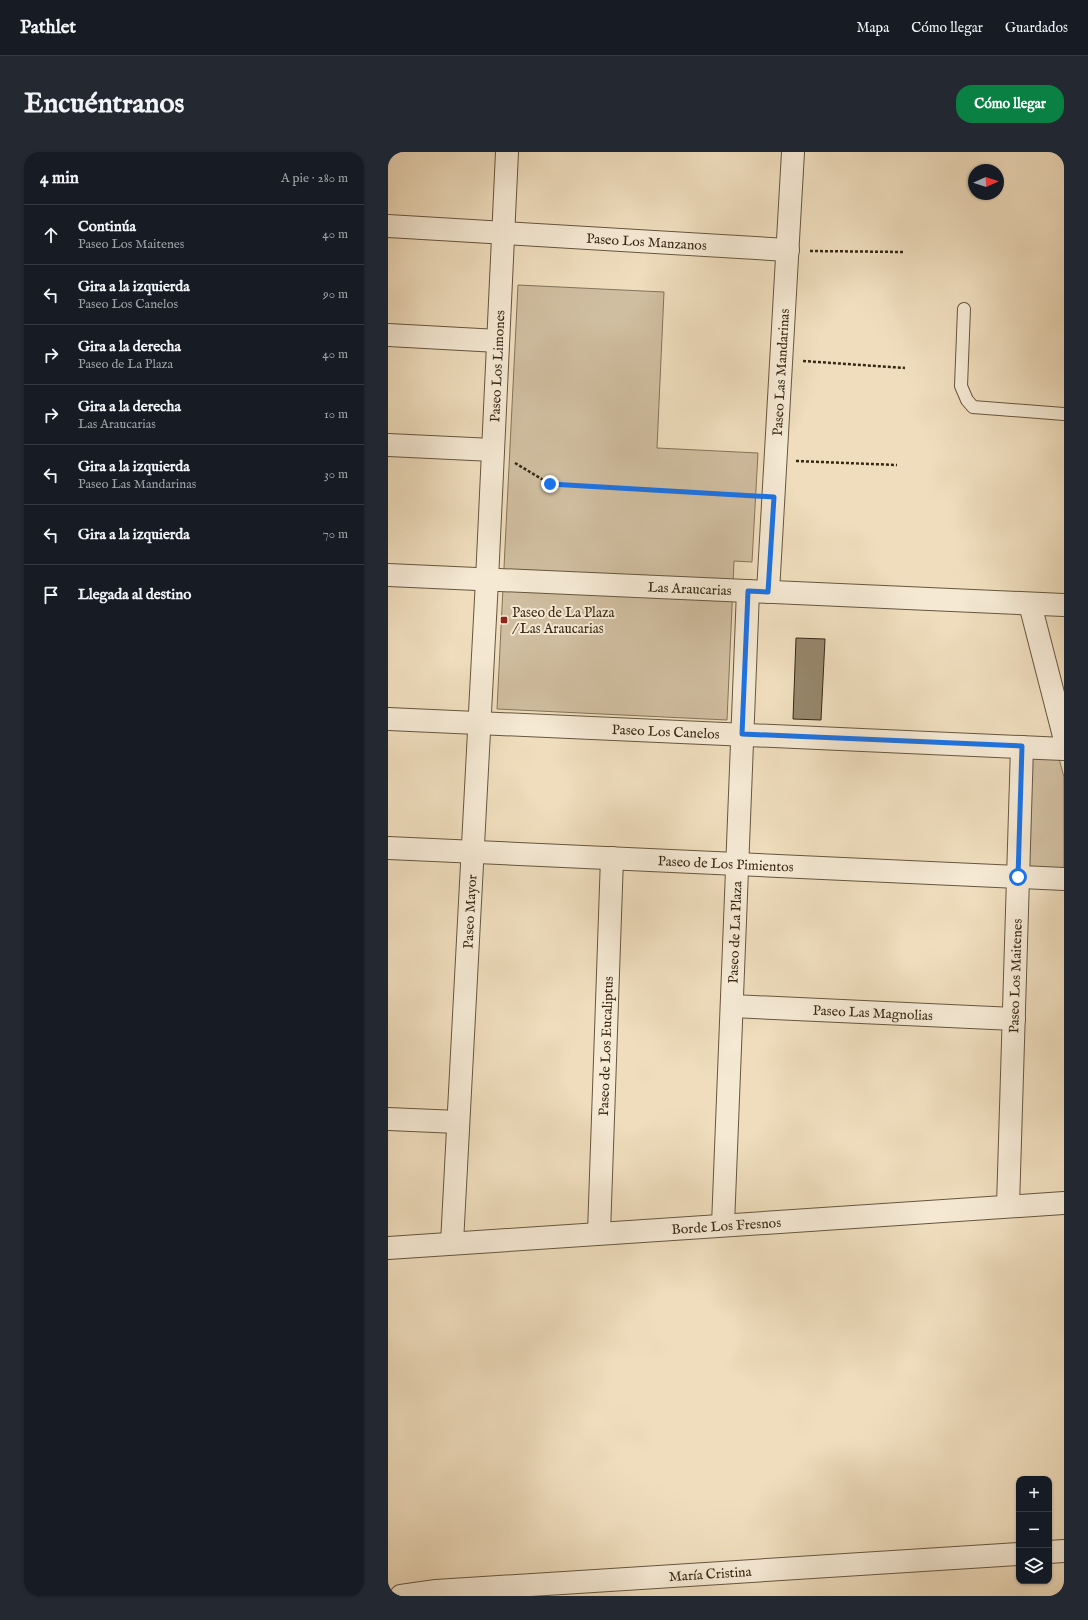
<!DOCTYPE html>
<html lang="es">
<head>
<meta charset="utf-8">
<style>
	:root { --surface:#171b24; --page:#242831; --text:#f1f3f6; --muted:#9ea1a6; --line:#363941; --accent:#0b8043 }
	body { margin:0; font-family:"IM FELL English",serif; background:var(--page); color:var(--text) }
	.controls { position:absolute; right:12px; bottom:12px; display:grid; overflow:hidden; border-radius:8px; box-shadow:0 1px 3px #0004 }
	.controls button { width:36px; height:36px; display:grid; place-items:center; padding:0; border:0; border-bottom:1px solid var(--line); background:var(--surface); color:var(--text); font:20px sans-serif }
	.compass { position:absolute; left:580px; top:12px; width:36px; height:36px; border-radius:50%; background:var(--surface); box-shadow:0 1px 3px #0004; rotate:87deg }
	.stop { position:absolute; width:12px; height:12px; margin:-9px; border:3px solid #1a73e8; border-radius:50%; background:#fff }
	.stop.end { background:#1a73e8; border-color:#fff; box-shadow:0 1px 4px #0008 }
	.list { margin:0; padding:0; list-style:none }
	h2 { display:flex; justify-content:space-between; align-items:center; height:52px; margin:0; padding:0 16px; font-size:17px }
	h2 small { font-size:13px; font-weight:400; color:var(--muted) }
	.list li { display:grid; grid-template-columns:26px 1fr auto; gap:12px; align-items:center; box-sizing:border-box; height:60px; padding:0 16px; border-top:1px solid var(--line) }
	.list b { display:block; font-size:15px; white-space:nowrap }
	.list p { margin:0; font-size:13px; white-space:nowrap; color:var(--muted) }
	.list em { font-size:13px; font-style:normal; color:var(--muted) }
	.icon { flex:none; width:22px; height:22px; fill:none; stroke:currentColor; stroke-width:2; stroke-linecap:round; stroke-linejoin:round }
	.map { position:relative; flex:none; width:676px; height:1444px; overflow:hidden; border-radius:16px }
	header { display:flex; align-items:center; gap:24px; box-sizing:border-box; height:56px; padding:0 20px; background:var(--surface); border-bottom:1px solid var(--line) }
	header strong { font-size:19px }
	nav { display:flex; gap:22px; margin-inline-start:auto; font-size:14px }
	.intro { display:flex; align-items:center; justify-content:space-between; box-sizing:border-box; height:96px; padding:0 24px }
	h1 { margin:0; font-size:28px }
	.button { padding:10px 18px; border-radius:16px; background:var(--accent); color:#fff; font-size:14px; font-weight:700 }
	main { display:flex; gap:24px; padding:0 24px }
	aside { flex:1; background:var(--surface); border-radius:16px; box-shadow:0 1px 3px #0004 }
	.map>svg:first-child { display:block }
</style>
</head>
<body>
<header>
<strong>Pathlet</strong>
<nav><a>Mapa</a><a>Cómo llegar</a><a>Guardados</a></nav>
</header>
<div class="intro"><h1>Encuéntranos</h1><a class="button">Cómo llegar</a></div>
<main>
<aside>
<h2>4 min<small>A pie · 280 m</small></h2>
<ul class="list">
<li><svg class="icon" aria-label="ahead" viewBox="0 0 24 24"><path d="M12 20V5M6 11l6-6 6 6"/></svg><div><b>Continúa</b><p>Paseo Los Maitenes</p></div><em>40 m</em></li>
<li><svg class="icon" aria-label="left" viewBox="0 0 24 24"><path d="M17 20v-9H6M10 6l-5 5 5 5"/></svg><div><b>Gira a la izquierda</b><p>Paseo Los Canelos</p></div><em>90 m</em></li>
<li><svg class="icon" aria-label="right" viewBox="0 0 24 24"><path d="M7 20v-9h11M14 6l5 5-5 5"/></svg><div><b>Gira a la derecha</b><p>Paseo de La Plaza</p></div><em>40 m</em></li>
<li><svg class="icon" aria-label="right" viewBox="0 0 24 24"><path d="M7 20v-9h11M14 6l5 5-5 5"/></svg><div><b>Gira a la derecha</b><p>Las Araucarias</p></div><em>10 m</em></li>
<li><svg class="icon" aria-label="left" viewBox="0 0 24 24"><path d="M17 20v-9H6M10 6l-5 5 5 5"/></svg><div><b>Gira a la izquierda</b><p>Paseo Las Mandarinas</p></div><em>30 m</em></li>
<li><svg class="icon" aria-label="left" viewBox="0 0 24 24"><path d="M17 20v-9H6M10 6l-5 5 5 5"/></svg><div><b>Gira a la izquierda</b></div><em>70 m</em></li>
<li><svg class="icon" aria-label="arrive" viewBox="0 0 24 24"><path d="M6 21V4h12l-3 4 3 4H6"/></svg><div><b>Llegada al destino</b></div></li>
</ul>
</aside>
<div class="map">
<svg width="676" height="1444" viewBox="0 0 676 1444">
	<rect width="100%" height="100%" fill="#efddbd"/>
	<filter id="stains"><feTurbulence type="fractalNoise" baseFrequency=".005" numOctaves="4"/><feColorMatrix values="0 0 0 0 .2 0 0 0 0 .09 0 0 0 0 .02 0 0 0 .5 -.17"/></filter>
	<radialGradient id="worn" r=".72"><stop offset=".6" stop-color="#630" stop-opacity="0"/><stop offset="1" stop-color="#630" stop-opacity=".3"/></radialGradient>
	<!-- green -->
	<g fill="#d0bea0" stroke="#84745a">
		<path d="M 130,133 L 276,140 L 269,296 L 370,301 L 364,410 L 346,409 L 339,568 L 109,557 Z"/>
		<path d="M 638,601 L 670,603 L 676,625 L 676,719 L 637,718 Z"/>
	</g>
	<!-- building -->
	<path fill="#97876c" stroke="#382914" d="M 408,486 L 437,487 L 433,568 L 405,567 Z"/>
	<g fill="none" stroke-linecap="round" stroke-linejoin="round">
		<!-- service casing -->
		<g stroke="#66563e" stroke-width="14">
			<path id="service" d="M 576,157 L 573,234 L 579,248 L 585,255 L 676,262"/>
		</g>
		<!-- minor casing -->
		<g stroke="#66563e" stroke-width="24">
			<g id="minor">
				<path id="s1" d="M 0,74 L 400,98"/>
				<path d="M 0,183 L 110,189"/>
				<path d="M 0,293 L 105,298"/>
				<path id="s2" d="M 0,423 L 676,453"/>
				<path id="s3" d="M 380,440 L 405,0"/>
				<path d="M 642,452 L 676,584"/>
				<path id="s4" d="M 0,567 L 676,597"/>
				<path id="s5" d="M 0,696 L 676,727"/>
				<path id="s6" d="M 344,854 L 626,867"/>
				<path d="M 0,967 L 70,970"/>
				<path id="s7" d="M 620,1054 L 634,595"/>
				<path id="s8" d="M 335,1073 L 360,439"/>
				<path id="s9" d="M 211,1081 L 224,706"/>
				<path id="s10" d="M 64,1091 L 99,428 L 119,0"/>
				<path id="s11" d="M 0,1096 L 676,1051"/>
				<path d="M 661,1400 L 676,1399"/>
				<path id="s12" d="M 13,1444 L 48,1439 L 631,1402"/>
			</g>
		</g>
		<!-- path -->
		<g stroke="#382914" stroke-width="2.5" stroke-dasharray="3 2" stroke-linecap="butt">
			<path d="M 422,99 L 516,100"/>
			<path d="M 415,209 L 517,216"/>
			<path d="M 408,309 L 509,313"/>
			<path d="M 127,311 L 162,332 L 363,344"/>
		</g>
		<!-- service -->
		<use href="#service" stroke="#f5e9d4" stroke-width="12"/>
		<!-- minor -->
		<use href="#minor" stroke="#f5e9d4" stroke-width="22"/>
	</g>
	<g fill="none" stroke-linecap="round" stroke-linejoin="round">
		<!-- route -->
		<path stroke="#1a73e8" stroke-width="5" d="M 162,332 L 386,345 L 380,440 L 360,439 L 354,582 L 634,594 L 630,725"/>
	</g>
	<!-- markers -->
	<rect fill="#8f2418" stroke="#f5e9d4" stroke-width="1.5" x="112" y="464" width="8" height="8" rx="2"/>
	<g text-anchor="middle" stroke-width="4" stroke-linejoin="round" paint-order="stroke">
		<!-- street labels -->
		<g font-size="14" fill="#382914" stroke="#f5e9d4">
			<text dy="5" stroke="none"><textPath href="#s1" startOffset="259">Paseo Los Manzanos</textPath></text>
			<text dy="5" stroke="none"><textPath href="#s10" startOffset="878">Paseo Los Limones</textPath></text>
			<text dy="5" stroke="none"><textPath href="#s3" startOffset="220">Paseo Las Mandarinas</textPath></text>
			<text dy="5" stroke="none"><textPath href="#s2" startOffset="302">Las Araucarias</textPath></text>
			<text dy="5" stroke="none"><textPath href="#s4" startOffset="278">Paseo Los Canelos</textPath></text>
			<text dy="5" stroke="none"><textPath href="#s5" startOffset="338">Paseo de Los Pimientos</textPath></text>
			<text dy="5" stroke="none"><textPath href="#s10" startOffset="332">Paseo Mayor</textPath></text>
			<text dy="5" stroke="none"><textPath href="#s8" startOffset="293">Paseo de La Plaza</textPath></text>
			<text dy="5" stroke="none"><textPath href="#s7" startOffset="230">Paseo Los Maitenes</textPath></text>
			<text dy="5" stroke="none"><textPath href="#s6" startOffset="141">Paseo Las Magnolias</textPath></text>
			<text dy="5" stroke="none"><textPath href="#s9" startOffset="187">Paseo de Los Eucaliptus</textPath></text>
			<text dy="5" stroke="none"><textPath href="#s11" startOffset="339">Borde Los Fresnos</textPath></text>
			<text dy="5" stroke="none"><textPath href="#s12" startOffset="310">María Cristina</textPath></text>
		</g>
		<!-- poi labels -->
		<g font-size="14" fill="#382914" stroke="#f5e9d4" text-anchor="start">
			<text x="124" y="465">Paseo de La Plaza<tspan x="124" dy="16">/ Las Araucarias</tspan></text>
		</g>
	</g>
	<rect width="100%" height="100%" filter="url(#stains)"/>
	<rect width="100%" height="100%" fill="url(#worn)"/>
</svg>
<div class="controls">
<button>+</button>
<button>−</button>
<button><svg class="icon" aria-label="layers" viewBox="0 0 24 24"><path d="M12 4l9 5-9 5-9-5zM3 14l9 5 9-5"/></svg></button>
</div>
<svg class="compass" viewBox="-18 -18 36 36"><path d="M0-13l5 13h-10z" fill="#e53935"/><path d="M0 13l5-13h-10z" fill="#9ea1a6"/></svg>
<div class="stop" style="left:630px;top:725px"></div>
<div class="stop end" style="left:162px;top:332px"></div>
</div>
</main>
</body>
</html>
